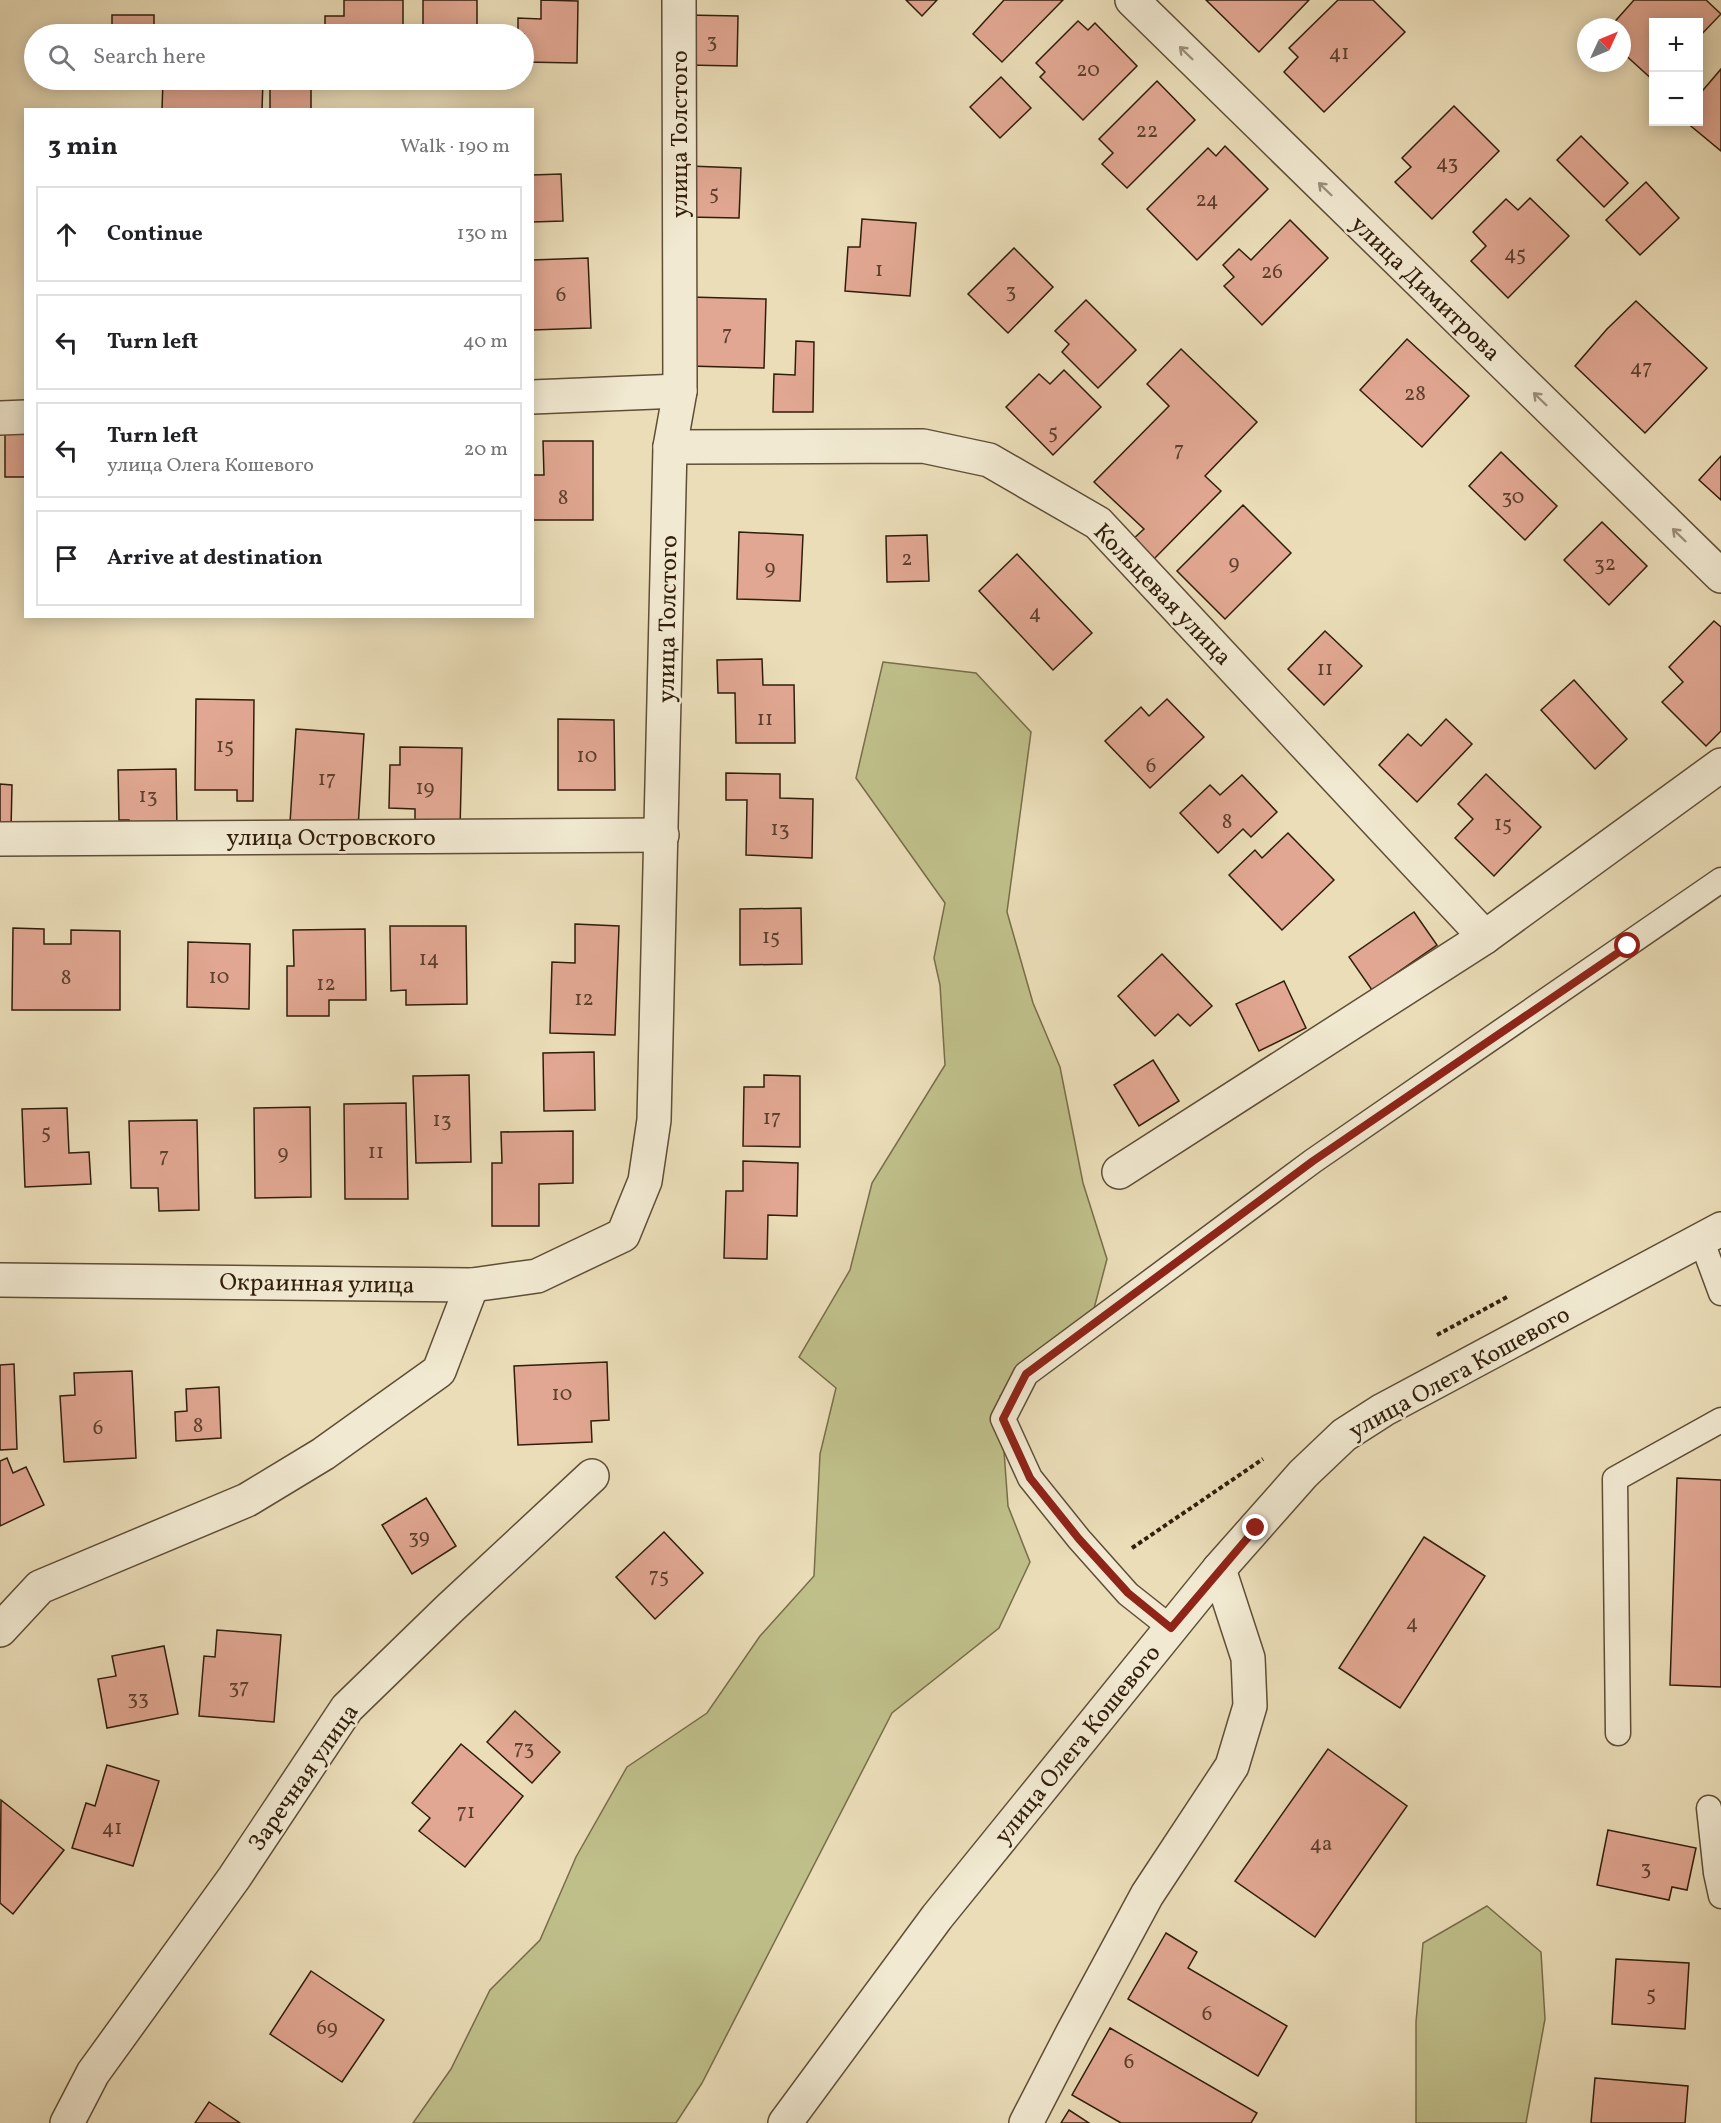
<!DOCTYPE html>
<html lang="en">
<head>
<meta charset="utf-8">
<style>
	:root { --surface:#fff; --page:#f2f2f2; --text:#202124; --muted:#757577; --line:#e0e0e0 }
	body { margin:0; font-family:Vollkorn,serif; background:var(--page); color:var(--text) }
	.controls { position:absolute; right:18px; top:18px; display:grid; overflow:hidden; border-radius:0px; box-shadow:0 3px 15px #0003 }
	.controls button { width:54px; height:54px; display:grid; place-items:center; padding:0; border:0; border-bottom:2px solid var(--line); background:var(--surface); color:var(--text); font:30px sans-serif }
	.compass { position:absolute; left:1577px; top:18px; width:54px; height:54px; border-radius:50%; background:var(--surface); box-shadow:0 3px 15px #0003; rotate:46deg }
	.stop { position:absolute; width:18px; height:18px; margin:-14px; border:4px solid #8f2418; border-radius:50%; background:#fff }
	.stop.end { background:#8f2418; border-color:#fff; box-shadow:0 2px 6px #0008 }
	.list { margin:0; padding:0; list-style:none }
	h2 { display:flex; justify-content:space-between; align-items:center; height:78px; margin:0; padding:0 24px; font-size:26px }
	h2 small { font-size:20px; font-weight:400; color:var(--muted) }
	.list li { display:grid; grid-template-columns:39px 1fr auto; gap:18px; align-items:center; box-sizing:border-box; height:96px; margin:0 12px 12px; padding:0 12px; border:2px solid var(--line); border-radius:0px }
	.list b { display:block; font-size:22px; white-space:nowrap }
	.list p { margin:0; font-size:20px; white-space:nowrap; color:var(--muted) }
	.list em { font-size:20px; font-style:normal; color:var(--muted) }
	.icon { flex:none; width:33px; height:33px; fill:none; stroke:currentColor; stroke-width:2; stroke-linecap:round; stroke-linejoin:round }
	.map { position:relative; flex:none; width:1721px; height:2123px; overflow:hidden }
	.search { position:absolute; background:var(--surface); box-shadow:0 3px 15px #0003; left:24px; top:24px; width:510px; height:66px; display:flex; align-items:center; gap:15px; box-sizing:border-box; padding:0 21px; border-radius:33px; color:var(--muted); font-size:22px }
	.panel { position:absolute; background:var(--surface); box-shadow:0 3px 15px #0003; left:24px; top:108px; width:510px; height:510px; border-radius:0px }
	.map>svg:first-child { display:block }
</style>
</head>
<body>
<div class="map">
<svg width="1721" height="2123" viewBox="0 0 1721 2123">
	<rect width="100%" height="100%" fill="#eaddb8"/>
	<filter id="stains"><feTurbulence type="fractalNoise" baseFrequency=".00333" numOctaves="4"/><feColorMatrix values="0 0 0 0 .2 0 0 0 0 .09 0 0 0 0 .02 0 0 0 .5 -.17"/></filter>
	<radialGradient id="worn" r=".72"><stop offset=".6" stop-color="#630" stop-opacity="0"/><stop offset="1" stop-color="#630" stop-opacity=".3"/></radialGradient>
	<!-- green -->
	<g fill="#bfbf8a" stroke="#786e4a" stroke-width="1.5">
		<path d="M 883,662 L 976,673 L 1031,732 L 1007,912 L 1033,1003 L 1060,1067 L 1083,1183 L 1107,1259 L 1086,1339 L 1000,1396 L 1008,1506 L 1030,1562 L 999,1628 L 892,1713 L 702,2083 L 676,2123 L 413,2123 L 451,2069 L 490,1990 L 540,1940 L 576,1857 L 627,1767 L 707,1713 L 760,1636 L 814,1576 L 820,1454 L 836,1388 L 799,1357 L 850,1270 L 872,1183 L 945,1065 L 940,985 L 934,958 L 945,903 L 856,778 Z"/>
		<path d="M 1487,1906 L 1541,1952 L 1545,2019 L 1526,2123 L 1416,2123 L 1416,2022 L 1423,1943 Z"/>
	</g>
	<!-- building -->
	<g fill="#e1a792" stroke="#311e0b" stroke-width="1.5">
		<path d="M 344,0 L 403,0 L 403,34 L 325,34 L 325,16 L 344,16 Z"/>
		<rect x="423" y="0" width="54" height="34"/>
		<path d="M 541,0 L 578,1 L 577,63 L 524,62 L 524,34 L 518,34 L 518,18 L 541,19 Z"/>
		<path d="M 906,0 L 937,0 L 922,16 Z"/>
		<path d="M 1004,0 L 1063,0 L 1002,62 L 973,34 Z"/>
		<path d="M 1206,0 L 1309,0 L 1259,52 Z"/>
		<path d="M 1338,0 L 1373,0 L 1405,32 L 1324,112 L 1284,72 L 1298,57 L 1289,48 Z"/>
		<path d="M 1634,0 L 1706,0 L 1721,14 L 1698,38 L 1698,22 L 1654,22 L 1654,81 L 1622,52 L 1622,27 L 1610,27 Z"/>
		<path d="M 112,15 L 154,15 L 154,34 L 92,34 L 91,28 L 112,28 Z"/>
		<path d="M 687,15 L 738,16 L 737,66 L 687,65 Z"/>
		<path d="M 1078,21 L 1088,30 L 1095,23 L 1137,66 L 1083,120 L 1040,77 L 1045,72 L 1036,63 Z"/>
		<path d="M 187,26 L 264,28 L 264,34 L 187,34 Z"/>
		<path d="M 1721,69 L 1721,151 L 1686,122 L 1698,122 L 1698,96 Z"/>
		<path d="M 1001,77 L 1031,108 L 1000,138 L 970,107 Z"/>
		<rect x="112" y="80" width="43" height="5"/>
		<path d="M 163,80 L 263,80 L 262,110 L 162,110 Z"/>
		<rect x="270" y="80" width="41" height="30"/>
		<path d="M 1157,81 L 1195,120 L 1127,188 L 1102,164 L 1113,153 L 1099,139 Z"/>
		<path d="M 1454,106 L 1499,151 L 1432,219 L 1395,182 L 1411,167 L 1402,158 Z"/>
		<path d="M 1581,136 L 1628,183 L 1604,207 L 1557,160 Z"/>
		<path d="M 1225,146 L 1268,189 L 1197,260 L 1147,209 L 1208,148 L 1216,156 Z"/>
		<path d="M 689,166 L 741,168 L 739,218 L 688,217 Z"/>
		<path d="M 561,174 L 563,221 L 532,222 L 532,175 Z"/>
		<path d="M 1646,182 L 1679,218 L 1640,255 L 1606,220 Z"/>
		<path d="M 1530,198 L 1569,236 L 1508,298 L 1471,261 L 1486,246 L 1473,232 L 1506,199 L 1518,210 Z"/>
		<path d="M 862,219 L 916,223 L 910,296 L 845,291 L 848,247 L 860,247 Z"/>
		<path d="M 1290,220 L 1328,258 L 1262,325 L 1224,286 L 1234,277 L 1223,265 L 1239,249 L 1251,260 Z"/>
		<path d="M 1014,248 L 1053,287 L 1008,333 L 968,294 Z"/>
		<path d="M 588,258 L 591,328 L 532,330 L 532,260 Z"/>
		<path d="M 690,297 L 766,299 L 764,368 L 689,366 Z"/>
		<path d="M 1086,300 L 1136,350 L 1098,388 L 1062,352 L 1069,344 L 1055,331 Z"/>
		<path d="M 1636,301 L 1707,368 L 1645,433 L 1575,366 L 1607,329 Z"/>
		<path d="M 1407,339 L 1469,396 L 1422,447 L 1360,390 Z"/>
		<path d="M 796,341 L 814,342 L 813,412 L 773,412 L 774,374 L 795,375 Z"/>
		<path d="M 1181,349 L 1257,422 L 1205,476 L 1221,491 L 1152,561 L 1131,541 L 1144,529 L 1094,482 L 1169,406 L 1147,384 Z"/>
		<path d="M 1064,370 L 1101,407 L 1053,455 L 1006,407 L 1039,374 L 1050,384 Z"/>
		<rect x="5" y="423" width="21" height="54"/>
		<path d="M 543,441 L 593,441 L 593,520 L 532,520 L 532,475 L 544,475 Z"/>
		<path d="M 1501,452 L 1557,506 L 1525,540 L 1469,486 Z"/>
		<path d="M 1721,456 L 1721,500 L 1699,480 Z"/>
		<path d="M 1243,505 L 1291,553 L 1225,619 L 1177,571 Z"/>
		<path d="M 1602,522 L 1647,566 L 1609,605 L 1564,560 Z"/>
		<path d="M 739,532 L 803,535 L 800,601 L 737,599 Z"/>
		<path d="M 927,535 L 929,581 L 887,582 L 886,536 Z"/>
		<path d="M 1017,554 L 1092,633 L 1053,670 L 979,591 Z"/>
		<path d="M 1714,621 L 1721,627 L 1721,731 L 1706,746 L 1662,702 L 1683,682 L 1669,667 Z"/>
		<path d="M 1325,631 L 1362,666 L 1324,705 L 1288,669 Z"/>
		<path d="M 762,659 L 763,685 L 794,685 L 795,743 L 736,743 L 735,693 L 718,693 L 717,660 Z"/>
		<path d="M 1574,680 L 1627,739 L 1595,769 L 1541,710 Z"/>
		<path d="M 196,699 L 254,700 L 253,801 L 237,801 L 237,790 L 195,790 Z"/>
		<path d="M 1167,699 L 1204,737 L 1150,788 L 1105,741 L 1141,707 L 1149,716 Z"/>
		<path d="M 558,719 L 614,720 L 615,790 L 558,790 Z"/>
		<path d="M 1446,719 L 1472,744 L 1417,802 L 1379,765 L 1408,734 L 1421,746 Z"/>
		<path d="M 296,729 L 364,734 L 358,828 L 290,823 Z"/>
		<path d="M 400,747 L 462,748 L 460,829 L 415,828 L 415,809 L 389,808 L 390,765 L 400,765 Z"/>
		<path d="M 176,769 L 177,831 L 130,831 L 129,820 L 119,820 L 118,770 Z"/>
		<path d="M 726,773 L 780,774 L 780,798 L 813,799 L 812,858 L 746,855 L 747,800 L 726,800 Z"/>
		<path d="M 1486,774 L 1541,827 L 1494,876 L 1455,838 L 1473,819 L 1458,804 Z"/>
		<path d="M 1242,775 L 1277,812 L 1251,837 L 1243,829 L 1218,853 L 1180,813 L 1210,785 L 1220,795 Z"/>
		<path d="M 0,784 L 12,785 L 11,830 L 0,830 Z"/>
		<path d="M 1288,833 L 1334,880 L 1282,930 L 1229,875 L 1255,850 L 1262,858 Z"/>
		<path d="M 801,908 L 802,964 L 740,965 L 740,909 Z"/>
		<path d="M 1414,912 L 1437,945 L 1372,990 L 1349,957 Z"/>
		<path d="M 575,924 L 619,926 L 615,1035 L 550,1033 L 552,962 L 575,963 Z"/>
		<path d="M 390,926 L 466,926 L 467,1004 L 406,1005 L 406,990 L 391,991 Z"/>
		<path d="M 13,928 L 44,929 L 44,944 L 71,944 L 71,930 L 120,931 L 120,1010 L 12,1010 Z"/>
		<path d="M 365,929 L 366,1000 L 329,1000 L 329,1016 L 287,1016 L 287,966 L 294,966 L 293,930 Z"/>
		<path d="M 188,942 L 250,944 L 249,1009 L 187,1007 Z"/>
		<path d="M 1162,954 L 1212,1006 L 1190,1026 L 1178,1014 L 1155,1036 L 1118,996 Z"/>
		<path d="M 1284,981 L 1306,1028 L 1259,1051 L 1236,1004 Z"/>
		<path d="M 594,1052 L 595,1110 L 544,1111 L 543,1053 Z"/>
		<path d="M 1153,1060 L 1179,1101 L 1139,1126 L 1114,1085 Z"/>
		<path d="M 469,1075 L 471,1162 L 416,1163 L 413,1076 Z"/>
		<path d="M 764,1075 L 800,1076 L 800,1147 L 743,1146 L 744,1087 L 764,1087 Z"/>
		<path d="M 406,1103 L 408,1199 L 345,1199 L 344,1104 Z"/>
		<path d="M 310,1107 L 311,1197 L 255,1198 L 254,1108 Z"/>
		<path d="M 67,1108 L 69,1153 L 89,1152 L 91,1184 L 25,1187 L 22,1109 Z"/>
		<path d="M 197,1120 L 199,1210 L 159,1211 L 158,1188 L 131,1188 L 129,1121 Z"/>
		<path d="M 573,1131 L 573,1183 L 539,1184 L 539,1226 L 492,1226 L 492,1163 L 502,1163 L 501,1132 Z"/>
		<path d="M 743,1161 L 798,1163 L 797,1216 L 768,1215 L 767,1259 L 724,1258 L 726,1191 L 743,1191 Z"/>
		<path d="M 607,1362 L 609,1420 L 591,1421 L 592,1442 L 518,1445 L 514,1366 Z"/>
		<path d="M 14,1364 L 17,1449 L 0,1450 L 0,1365 Z"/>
		<path d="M 132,1371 L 136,1458 L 64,1462 L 60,1396 L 75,1395 L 74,1373 Z"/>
		<path d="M 219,1387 L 221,1438 L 176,1441 L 175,1412 L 187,1411 L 186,1389 Z"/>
		<path d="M 7,1458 L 13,1473 L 26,1467 L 44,1505 L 0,1526 L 0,1461 Z"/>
		<path d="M 1677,1478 L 1721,1480 L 1721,1687 L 1670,1685 Z"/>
		<path d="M 426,1498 L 456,1546 L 412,1574 L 382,1525 Z"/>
		<path d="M 664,1532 L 703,1573 L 655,1619 L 616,1577 Z"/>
		<path d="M 1424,1537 L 1485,1576 L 1400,1708 L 1339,1668 Z"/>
		<path d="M 217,1630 L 281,1635 L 274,1722 L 199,1716 L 204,1656 L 215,1657 Z"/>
		<path d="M 164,1646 L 178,1714 L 107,1728 L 98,1679 L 116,1676 L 112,1656 Z"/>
		<path d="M 515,1711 L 560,1752 L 532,1783 L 487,1742 Z"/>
		<path d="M 461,1744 L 523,1796 L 465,1867 L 419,1831 L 430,1818 L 412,1803 Z"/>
		<path d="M 1328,1749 L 1407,1806 L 1315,1937 L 1235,1881 Z"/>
		<path d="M 107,1765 L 159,1781 L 133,1866 L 72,1848 L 86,1803 L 95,1806 Z"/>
		<path d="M 1,1800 L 64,1850 L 13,1914 L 0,1903 Z"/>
		<path d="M 1608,1830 L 1696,1848 L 1687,1890 L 1672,1887 L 1669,1900 L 1597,1885 Z"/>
		<path d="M 1166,1933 L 1197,1952 L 1188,1968 L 1287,2026 L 1258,2076 L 1128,1999 Z"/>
		<path d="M 1616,1959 L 1689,1963 L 1685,2029 L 1612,2024 Z"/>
		<path d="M 311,1971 L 384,2020 L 342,2082 L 270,2034 Z"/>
		<path d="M 1110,2028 L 1257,2113 L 1251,2123 L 1121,2123 L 1072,2095 Z"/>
		<path d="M 1595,2078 L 1688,2086 L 1685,2123 L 1591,2123 Z"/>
		<path d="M 209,2102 L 240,2123 L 195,2123 Z"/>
		<path d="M 1069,2110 L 1089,2123 L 1061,2123 Z"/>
	</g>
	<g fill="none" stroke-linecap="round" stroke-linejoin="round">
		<!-- service casing -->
		<g stroke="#5f4e36" stroke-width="27">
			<g id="service">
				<path d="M 1701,1239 L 1721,1293"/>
				<path d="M 1171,1628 L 1128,1594 L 1079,1539 L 1030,1478 L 1003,1419 L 1026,1374 L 1313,1161 L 1721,880"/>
				<path d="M 1618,1733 L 1615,1479 L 1721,1420"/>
				<path d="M 1709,1808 L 1716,1873 L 1721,1896"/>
			</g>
		</g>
		<!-- minor casing -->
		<g stroke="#5f4e36" stroke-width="36">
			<g id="minor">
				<path d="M 1132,0 L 1721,576"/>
				<path d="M 532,397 L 680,391"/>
				<path d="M 0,418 L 26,417"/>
				<path d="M 670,447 L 923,446 L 989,460 L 1098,523 L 1485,937"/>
				<path d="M 0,839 L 662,835"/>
				<path d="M 1119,1172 L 1485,937 L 1721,765"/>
				<path d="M 0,1280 L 472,1285 L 537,1276 L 623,1235 L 645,1181 L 654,1120 L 670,447 L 680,391 L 679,0"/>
				<path d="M 0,1630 L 40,1587 L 247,1500 L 323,1454 L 439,1371 L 472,1285"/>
				<path d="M 67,2123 L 93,2073 L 234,1878 L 347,1708 L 449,1609 L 592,1476"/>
				<path d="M 1026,2123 L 1073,2032 L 1147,1895 L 1232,1766 L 1250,1706 L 1248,1658 L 1219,1569"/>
			</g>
		</g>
		<!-- tertiary casing -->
		<g stroke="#5f4e36" stroke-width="36">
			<path id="tertiary" d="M 785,2123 L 937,1917 L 1219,1569 L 1303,1474 L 1344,1435 L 1383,1410 L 1721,1229"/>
		</g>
		<!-- path -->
		<g stroke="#311e0b" stroke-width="4" stroke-dasharray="4.5 3" stroke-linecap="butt">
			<path d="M 1437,1335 L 1507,1297"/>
			<path d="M 1132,1548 L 1263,1459"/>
		</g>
		<!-- service -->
		<use href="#service" stroke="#f1e9d1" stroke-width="24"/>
		<!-- minor -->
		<use href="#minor" stroke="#f1e9d1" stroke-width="33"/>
		<!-- tertiary -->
		<use href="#tertiary" stroke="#f1e9d1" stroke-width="33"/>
	</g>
	<!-- one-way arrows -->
	<defs><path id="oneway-shaft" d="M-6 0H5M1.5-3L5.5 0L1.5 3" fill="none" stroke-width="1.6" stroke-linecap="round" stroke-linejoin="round" transform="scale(1.5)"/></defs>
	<g stroke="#9b8e78">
		<use href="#oneway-shaft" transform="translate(1186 53) rotate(-136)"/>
		<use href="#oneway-shaft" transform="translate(1325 189) rotate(-136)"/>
		<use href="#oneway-shaft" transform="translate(1540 399) rotate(-136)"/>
		<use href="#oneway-shaft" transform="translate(1679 535) rotate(-136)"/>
	</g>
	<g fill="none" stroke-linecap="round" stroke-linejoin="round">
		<!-- route -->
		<path stroke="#8f2418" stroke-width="8" d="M 1256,1528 L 1171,1628 L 1128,1593 L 1079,1539 L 1030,1478 L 1003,1419 L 1026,1374 L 1313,1161 L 1628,946"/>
	</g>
	<g text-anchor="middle" stroke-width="5" stroke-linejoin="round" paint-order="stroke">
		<!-- number labels -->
		<g font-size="21" fill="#5d402d">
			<text x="712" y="47">3</text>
			<text x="1339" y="59">41</text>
			<text x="1088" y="76">20</text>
			<text x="1147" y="137">22</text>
			<text x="1447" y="169">43</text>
			<text x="714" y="199">5</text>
			<text x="1207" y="206">24</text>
			<text x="1515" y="260">45</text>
			<text x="879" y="276">1</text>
			<text x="1272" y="278">26</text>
			<text x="1011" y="297">3</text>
			<text x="561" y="301">6</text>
			<text x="727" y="340">7</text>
			<text x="1641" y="374">47</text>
			<text x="1415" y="400">28</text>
			<text x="1053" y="438">5</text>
			<text x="1179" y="456">7</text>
			<text x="1513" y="503">30</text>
			<text x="563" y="504">8</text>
			<text x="907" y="565">2</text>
			<text x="1234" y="569">9</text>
			<text x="1605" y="570">32</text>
			<text x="770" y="574">9</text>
			<text x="1035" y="619">4</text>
			<text x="1325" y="675">11</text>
			<text x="765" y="725">11</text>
			<text x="225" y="752">15</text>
			<text x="587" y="762">10</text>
			<text x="1151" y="772">6</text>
			<text x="327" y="785">17</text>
			<text x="425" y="794">19</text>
			<text x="148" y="802">13</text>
			<text x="1227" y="828">8</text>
			<text x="1503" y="830">15</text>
			<text x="780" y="835">13</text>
			<text x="771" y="943">15</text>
			<text x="429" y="965">14</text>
			<text x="219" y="983">10</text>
			<text x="66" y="984">8</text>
			<text x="326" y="990">12</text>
			<text x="584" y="1005">12</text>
			<text x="772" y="1124">17</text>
			<text x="442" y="1126">13</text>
			<text x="46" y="1138">5</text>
			<text x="376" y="1158">11</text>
			<text x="283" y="1159">9</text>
			<text x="164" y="1162">7</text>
			<text x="562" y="1400">10</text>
			<text x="198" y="1432">8</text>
			<text x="98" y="1434">6</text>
			<text x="419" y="1543">39</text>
			<text x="659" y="1582">75</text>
			<text x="1412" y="1629">4</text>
			<text x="239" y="1693">37</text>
			<text x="138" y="1704">33</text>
			<text x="524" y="1754">73</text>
			<text x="466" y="1818">71</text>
			<text x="112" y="1834">41</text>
			<text x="1321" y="1850">4а</text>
			<text x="1646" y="1874">3</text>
			<text x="1651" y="2000">5</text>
			<text x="1207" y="2020">6</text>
			<text x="327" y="2034">69</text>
			<text x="1129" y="2068">6</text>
		</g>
		<!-- street labels -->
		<g font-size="24" fill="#311e0b" stroke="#f1e9d1">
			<text transform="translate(679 134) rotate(-90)" y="8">улица Толстого</text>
			<text transform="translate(1426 288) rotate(44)" y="8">улица Димитрова</text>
			<text transform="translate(1163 594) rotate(46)" y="8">Кольцевая улица</text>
			<text transform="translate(667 619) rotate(-89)" y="8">улица Толстого</text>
			<text x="331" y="845">улица Островского</text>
			<text transform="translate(317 1283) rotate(1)" y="8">Окраинная улица</text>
			<text transform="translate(1459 1372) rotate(-29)" y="8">улица Олега Кошевого</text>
			<text transform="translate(1077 1744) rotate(-51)" y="8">улица Олега Кошевого</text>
			<text transform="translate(303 1777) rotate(-55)" y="8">Заречная улица</text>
		</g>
	</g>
	<rect width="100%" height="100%" filter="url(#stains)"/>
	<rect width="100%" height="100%" fill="url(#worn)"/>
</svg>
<div class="controls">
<button>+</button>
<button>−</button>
</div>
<svg class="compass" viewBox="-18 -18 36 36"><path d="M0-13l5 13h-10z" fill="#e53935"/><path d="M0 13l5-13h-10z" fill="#757577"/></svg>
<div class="stop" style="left:1628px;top:946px"></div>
<div class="stop end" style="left:1256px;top:1528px"></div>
<div class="search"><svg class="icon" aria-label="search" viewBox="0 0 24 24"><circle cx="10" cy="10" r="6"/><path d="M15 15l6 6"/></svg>Search here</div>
<section class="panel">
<h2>3 min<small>Walk · 190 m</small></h2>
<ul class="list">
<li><svg class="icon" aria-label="ahead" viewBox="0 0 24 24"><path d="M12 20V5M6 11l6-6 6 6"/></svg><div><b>Continue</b></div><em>130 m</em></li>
<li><svg class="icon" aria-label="left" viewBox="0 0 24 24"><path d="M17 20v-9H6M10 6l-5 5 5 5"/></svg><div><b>Turn left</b></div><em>40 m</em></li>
<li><svg class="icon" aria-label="left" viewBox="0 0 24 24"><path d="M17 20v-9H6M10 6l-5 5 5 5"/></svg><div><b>Turn left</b><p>улица Олега Кошевого</p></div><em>20 m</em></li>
<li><svg class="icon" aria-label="arrive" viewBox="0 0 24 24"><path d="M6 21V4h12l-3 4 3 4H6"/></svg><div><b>Arrive at destination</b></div></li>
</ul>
</section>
</div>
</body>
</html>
